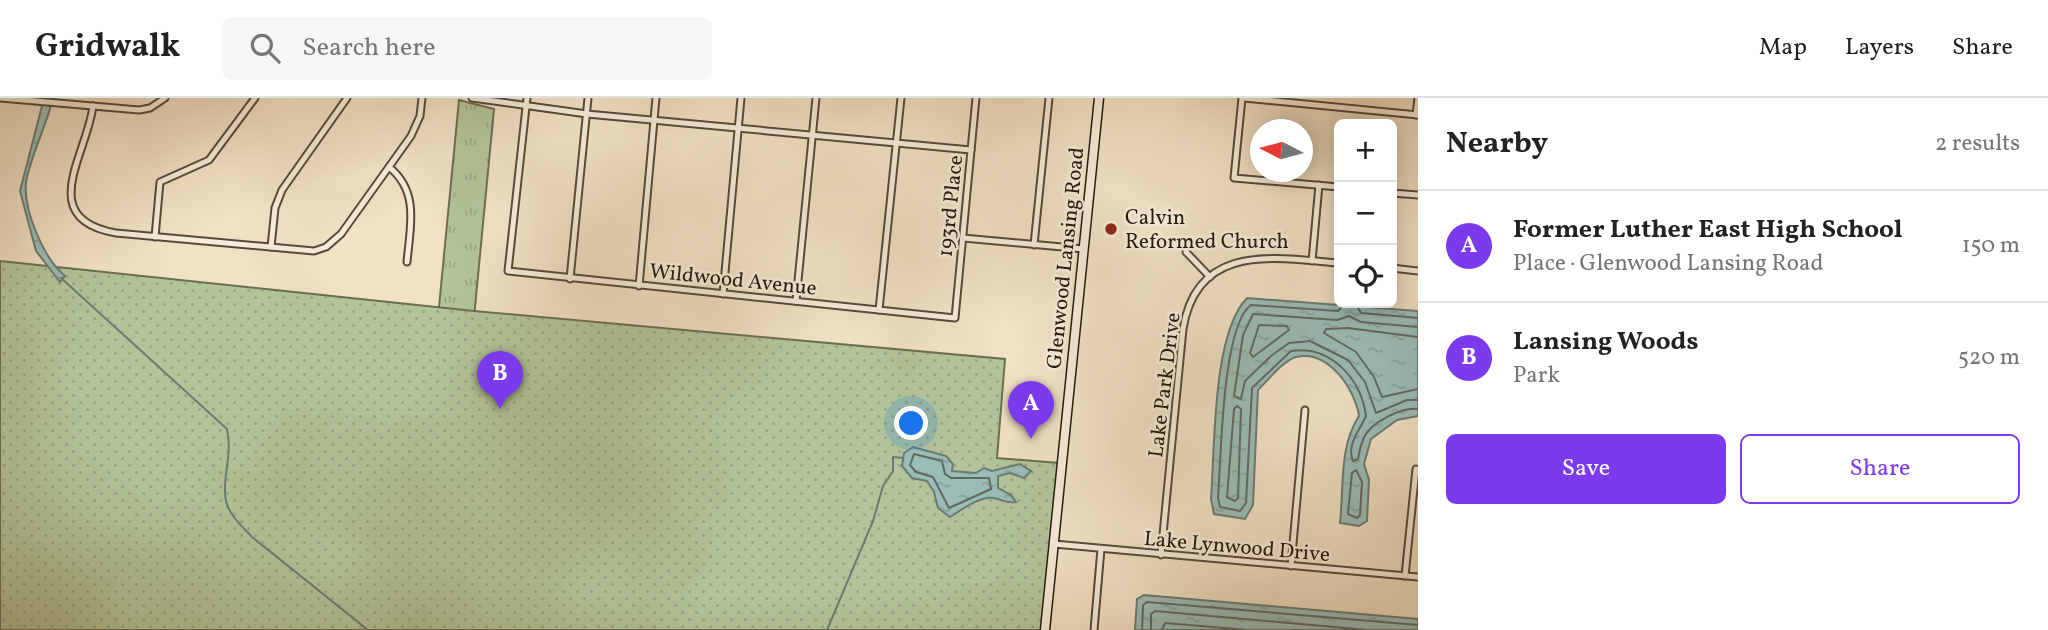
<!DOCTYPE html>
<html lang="en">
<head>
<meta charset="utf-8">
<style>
	:root { --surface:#fff; --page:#f6f6f6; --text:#222; --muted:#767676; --line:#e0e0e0; --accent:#7c3aed }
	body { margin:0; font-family:Vollkorn,serif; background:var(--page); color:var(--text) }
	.controls { position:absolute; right:21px; top:21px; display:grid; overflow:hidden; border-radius:10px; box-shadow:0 4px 18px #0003 }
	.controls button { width:63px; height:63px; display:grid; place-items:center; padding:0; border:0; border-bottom:2px solid var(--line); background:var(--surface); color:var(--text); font:35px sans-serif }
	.compass { position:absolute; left:1250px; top:21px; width:63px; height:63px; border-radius:50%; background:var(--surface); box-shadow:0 4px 18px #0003; rotate:276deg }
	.you { position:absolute; left:912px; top:326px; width:24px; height:24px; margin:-18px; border:5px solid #fff; border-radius:50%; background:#1a73e8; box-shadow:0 0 0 10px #1a73e833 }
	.badge { display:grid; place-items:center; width:46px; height:46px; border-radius:50%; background:var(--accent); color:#fff; font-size:23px; font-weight:700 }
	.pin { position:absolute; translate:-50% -58px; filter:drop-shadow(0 2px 4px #0008) }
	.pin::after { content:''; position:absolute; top:37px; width:24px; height:21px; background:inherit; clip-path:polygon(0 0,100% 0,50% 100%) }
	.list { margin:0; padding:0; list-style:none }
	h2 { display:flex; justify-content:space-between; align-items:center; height:91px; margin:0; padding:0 28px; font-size:30px }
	h2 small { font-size:23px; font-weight:400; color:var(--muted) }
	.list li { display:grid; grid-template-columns:46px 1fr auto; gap:21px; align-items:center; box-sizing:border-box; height:112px; padding:0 28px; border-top:2px solid var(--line) }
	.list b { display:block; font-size:26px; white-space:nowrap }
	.list p { margin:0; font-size:23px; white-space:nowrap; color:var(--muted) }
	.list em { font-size:23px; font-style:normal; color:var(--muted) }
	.actions { display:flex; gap:14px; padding:21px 28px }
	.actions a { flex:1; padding:16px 0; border:2px solid var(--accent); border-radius:10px; text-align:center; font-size:24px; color:var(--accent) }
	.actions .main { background:var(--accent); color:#fff }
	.icon { flex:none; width:38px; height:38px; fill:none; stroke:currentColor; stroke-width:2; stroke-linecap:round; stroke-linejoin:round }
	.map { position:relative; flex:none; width:1418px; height:532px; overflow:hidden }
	header { display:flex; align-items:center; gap:42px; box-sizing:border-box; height:98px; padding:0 35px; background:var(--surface); border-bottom:2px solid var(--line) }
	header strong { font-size:33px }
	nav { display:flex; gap:38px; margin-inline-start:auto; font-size:24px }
	.search { width:490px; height:63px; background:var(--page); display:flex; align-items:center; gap:18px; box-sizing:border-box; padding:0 24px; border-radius:10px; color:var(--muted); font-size:26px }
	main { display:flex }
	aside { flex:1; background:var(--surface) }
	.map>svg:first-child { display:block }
</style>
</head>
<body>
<header>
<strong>Gridwalk</strong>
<div class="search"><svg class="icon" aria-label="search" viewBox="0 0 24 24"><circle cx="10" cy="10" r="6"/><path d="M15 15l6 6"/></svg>Search here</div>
<nav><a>Map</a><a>Layers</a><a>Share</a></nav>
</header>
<main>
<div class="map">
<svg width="1418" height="532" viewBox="0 0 1418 532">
	<defs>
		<pattern id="grass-tufts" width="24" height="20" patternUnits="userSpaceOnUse" patternTransform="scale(1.75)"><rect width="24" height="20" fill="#b3c49a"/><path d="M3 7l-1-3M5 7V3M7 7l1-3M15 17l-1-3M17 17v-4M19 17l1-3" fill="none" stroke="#9aa884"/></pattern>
		<pattern id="park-dots" width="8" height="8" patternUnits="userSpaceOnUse" patternTransform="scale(1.75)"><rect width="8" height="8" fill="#b3c49a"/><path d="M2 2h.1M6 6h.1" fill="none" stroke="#9aa884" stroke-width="1.8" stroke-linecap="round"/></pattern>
		<pattern id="water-ripples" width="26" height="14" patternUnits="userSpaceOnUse" patternTransform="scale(1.75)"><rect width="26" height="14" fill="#9bbdb7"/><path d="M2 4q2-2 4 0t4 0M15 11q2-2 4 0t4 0" fill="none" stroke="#85a29c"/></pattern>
	</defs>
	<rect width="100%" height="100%" fill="#f1e1c5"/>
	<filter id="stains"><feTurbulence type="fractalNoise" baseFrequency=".00286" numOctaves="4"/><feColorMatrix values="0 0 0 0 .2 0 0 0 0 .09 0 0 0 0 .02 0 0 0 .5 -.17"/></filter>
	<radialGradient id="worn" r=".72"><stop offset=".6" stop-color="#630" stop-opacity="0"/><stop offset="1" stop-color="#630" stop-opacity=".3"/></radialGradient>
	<!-- grass -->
	<path fill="url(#grass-tufts)" stroke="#6c6e53" stroke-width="2" d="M 459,2 L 494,11 L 473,230 L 444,222 L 439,209 Z"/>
	<!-- park -->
	<path fill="url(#park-dots)" stroke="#6c6e53" stroke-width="2" d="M 0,163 L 474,213 L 1005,261 L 997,360 L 1059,365 L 1041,532 L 0,532 Z"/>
	<!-- water -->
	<g fill="url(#water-ripples)" stroke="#6b7b73" stroke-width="2">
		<path d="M 44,0 L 52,0 L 50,11 C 44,31 29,65 26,84 C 23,112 44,161 65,178 L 60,184 L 36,153 L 20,93 Z"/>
		<path d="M 1247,200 L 1418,213 L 1418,318 L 1397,322 L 1371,341 L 1364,366 L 1369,382 L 1367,423 L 1359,428 L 1340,425 C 1344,389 1339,348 1359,318 C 1355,291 1328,251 1296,259 C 1283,263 1268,282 1258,292 L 1253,407 L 1245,421 L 1214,416 L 1211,401 C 1215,350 1212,236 1247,200 Z"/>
		<path d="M 913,349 L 946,358 L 953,366 L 952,373 L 976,375 L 984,370 L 992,373 L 1020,366 L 1031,373 L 1024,380 L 1010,375 L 998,378 L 998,390 L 1011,397 L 1016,404 C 1005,406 1002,401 993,400 C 980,398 961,412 950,419 L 938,410 L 934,394 L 927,383 L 912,380 L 902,368 L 904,355 Z"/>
		<path d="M 1144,497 L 1418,521 L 1418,532 L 1135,532 L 1137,501 Z"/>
	</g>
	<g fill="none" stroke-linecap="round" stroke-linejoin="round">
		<!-- shore -->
		<g stroke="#606a62" stroke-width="2">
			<path d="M 1346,205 L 1338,213 L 1251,207 C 1222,227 1221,362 1218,400 L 1220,409 L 1240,413 L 1246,405 L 1252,290 L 1291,253 C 1331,247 1361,281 1366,318 C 1360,332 1346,347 1353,363 L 1358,361 C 1359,354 1361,346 1364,339 C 1372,324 1401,309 1418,311"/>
			<path d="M 1355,205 L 1361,215 L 1418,220"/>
			<path d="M 1259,227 L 1287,228 L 1289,232 L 1253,259 L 1250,255 Z"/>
			<path d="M 1418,229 L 1361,224 L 1349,218 L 1337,222 L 1253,216 L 1243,237 L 1234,298 L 1241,301 L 1245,283 L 1271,258 L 1289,245 L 1310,243 L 1348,262 L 1365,284 L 1376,315 L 1407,302 L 1418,302"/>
			<path d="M 1418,239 L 1348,230 L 1326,231 L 1324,235 L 1356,254 L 1374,279 L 1382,299 L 1418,291"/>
			<path d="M 1237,308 L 1241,311 L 1238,400 L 1235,403 L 1227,399 L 1234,311 Z"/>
			<path d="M 914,356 L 942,363 L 945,376 L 951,380 L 989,380 L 991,391 L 949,410 L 933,379 L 916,374 L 910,367 Z"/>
			<path d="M 1356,372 L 1362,384 L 1360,417 L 1357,420 L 1348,416 L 1352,375 Z"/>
			<path d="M 1142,532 L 1143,507 L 1147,504 L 1418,527"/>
			<path d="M 1151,532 L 1151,516 L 1155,513 L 1367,532"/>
			<path d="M 1162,532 L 1165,525 L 1248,532"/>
		</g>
		<!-- stream -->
		<g stroke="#6b7b73" stroke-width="2">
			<path d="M 61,180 L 227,331 C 233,359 221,382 226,403 C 229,417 243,429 252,439 L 368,532"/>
			<path d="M 827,532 L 873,423 L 883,388 L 893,373 L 893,359 L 903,360"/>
		</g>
		<!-- minor casing -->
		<g stroke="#574a3a" stroke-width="9">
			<g id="minor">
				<path d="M 0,0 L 139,12 L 150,10 L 165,0"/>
				<path d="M 472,0 L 587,16 L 971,52"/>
				<path d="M 527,0 L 508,173 L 955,220 L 976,0"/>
				<path d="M 1242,0 L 1234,80 L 1339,89"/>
				<path d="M 1244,0 L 1418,17"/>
				<path d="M 93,8 C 87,57 35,121 116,135 L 314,153 L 326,149 L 341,136 L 411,38 L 420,18 L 422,0"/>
				<path d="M 1416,17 L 1418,0"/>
				<path d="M 389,69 C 420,94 410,129 407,164"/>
				<path d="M 1392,95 L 1418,97"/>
				<path d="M 155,139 L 160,84 L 209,62 L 255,0"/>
				<path d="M 963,140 L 1084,151"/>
				<path d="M 1034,147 L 1049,0"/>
				<path d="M 271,149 L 275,110 L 282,92 L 347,0"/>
				<path d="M 1186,154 L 1210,179"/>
				<path d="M 1312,163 L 1319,87"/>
				<path d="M 1392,170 L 1418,173"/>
				<path d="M 570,181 L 588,0"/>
				<path d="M 639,188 L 656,0"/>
				<path d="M 723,196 L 741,0"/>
				<path d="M 796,203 L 816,0"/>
				<path d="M 879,212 L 901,0"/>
				<path d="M 1054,446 L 1418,479"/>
				<path d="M 1161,457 L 1183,231 C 1197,144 1275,160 1339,165"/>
				<path d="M 1291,468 L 1305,312"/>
				<path d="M 1405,478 L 1416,371"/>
				<path d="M 1094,532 L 1101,451"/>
			</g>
		</g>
		<!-- secondary casing -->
		<g stroke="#24180c" stroke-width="11">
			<path id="secondary" d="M 1045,532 L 1099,0"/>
		</g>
		<!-- minor -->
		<use href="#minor" stroke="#f6ecd9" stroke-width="5"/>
		<!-- secondary -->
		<use href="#secondary" stroke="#f6ecd9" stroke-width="8"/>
	</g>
	<!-- markers -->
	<circle fill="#8f2418" stroke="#f6ecd9" stroke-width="2.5" cx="1111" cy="131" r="7"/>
	<g text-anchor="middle" stroke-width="5" stroke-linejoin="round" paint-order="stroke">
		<!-- street labels -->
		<g font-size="21" fill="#24180c" stroke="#f6ecd9">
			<text transform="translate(950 108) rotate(-84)" y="7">193rd Place</text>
			<text transform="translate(1065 160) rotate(-84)" y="7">Glenwood Lansing Road</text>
			<text transform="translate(733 181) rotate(6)" y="7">Wildwood Avenue</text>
			<text transform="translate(1164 287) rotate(-83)" y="7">Lake Park Drive</text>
			<text transform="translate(1237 448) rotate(5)" y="7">Lake Lynwood Drive</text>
		</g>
		<!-- poi labels -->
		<g font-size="21" fill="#24180c" stroke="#f6ecd9" text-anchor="start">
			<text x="1125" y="126">Calvin<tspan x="1125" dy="24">Reformed Church</tspan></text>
		</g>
	</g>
	<rect width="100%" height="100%" filter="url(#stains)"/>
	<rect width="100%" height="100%" fill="url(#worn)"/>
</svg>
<div class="controls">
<button>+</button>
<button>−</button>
<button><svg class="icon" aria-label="locate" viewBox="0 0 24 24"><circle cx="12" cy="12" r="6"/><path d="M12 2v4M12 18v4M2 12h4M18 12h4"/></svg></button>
</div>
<svg class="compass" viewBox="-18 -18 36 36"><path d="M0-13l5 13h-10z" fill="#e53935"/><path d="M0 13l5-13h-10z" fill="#767676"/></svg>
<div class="you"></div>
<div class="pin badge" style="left:1031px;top:341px">A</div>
<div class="pin badge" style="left:500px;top:311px">B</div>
</div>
<aside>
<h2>Nearby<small>2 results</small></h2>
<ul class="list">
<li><span class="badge">A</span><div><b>Former Luther East High School</b><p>Place · Glenwood Lansing Road</p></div><em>150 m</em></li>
<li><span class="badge">B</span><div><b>Lansing Woods</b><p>Park</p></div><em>520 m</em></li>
</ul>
<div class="actions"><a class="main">Save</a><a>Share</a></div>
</aside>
</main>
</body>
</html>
